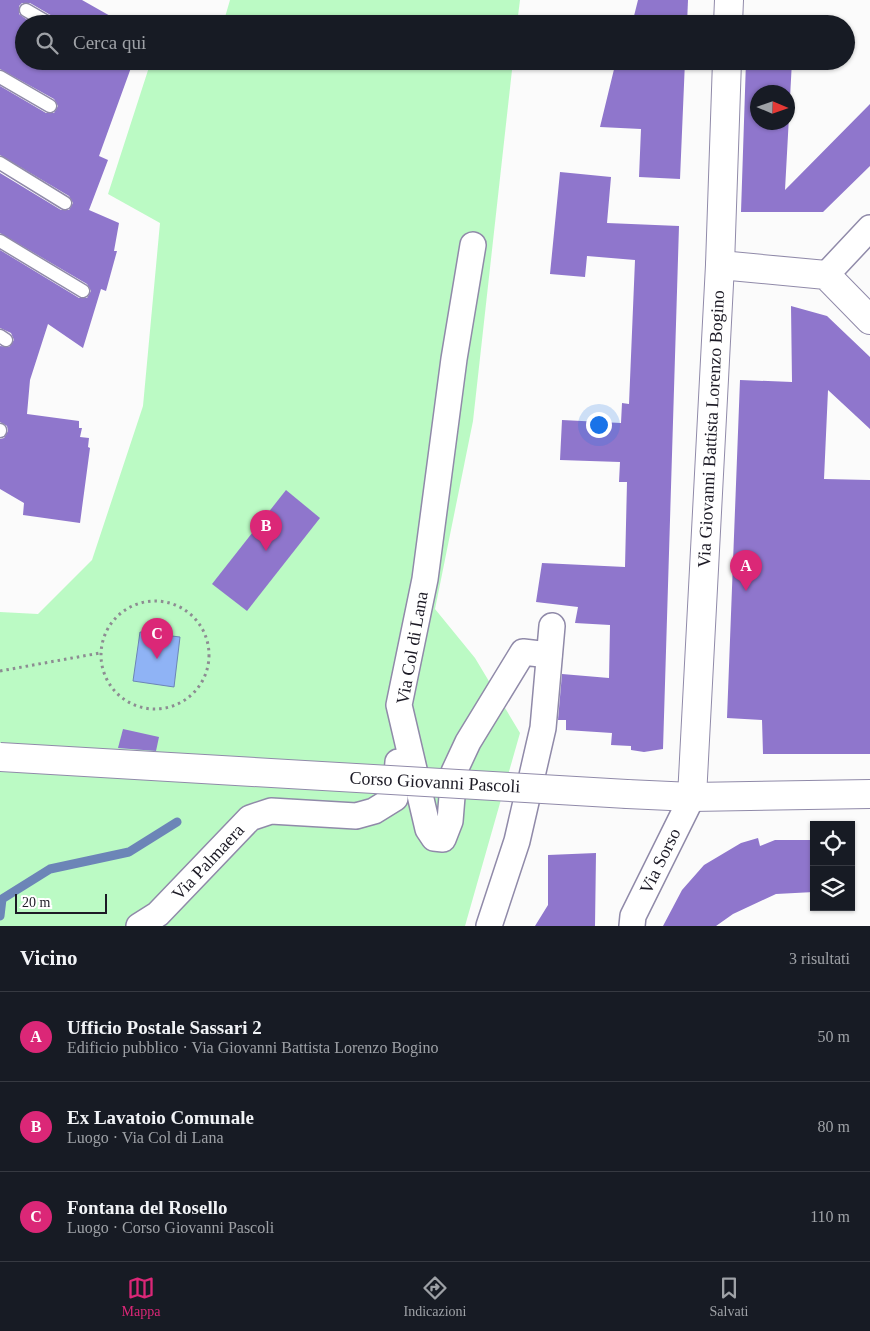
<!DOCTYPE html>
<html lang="it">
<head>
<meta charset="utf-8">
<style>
	:root { --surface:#171b24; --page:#242831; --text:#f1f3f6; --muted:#9ea1a6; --line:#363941; --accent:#db2777 }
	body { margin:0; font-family:Georgia,serif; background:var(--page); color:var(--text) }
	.controls { position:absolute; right:15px; bottom:15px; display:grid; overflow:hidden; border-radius:0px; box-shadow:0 1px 4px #0004 }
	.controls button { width:45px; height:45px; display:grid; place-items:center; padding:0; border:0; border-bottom:1px solid var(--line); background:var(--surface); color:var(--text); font:25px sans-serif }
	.compass { position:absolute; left:750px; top:85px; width:45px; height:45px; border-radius:50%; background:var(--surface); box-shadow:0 1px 4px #0004; rotate:92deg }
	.scale { position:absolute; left:15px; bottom:12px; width:92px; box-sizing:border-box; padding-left:5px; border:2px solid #1c1a25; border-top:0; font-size:14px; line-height:18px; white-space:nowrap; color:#1c1a25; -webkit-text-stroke:4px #fff; paint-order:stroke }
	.you { position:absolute; left:598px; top:424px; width:18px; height:18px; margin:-12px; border:4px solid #fff; border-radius:50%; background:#1a73e8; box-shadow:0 0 0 8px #1a73e833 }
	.badge { display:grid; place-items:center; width:32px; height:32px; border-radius:50%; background:var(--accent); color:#fff; font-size:16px; font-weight:700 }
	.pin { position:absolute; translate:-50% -41px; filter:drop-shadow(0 1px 2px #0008) }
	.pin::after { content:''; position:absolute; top:26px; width:18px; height:15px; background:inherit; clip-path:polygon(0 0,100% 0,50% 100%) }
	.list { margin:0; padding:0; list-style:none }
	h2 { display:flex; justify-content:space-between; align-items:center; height:65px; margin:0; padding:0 20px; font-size:21px }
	h2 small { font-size:16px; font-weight:400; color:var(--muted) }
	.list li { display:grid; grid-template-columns:32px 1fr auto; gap:15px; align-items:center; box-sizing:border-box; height:90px; padding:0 20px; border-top:1px solid var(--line) }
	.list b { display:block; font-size:19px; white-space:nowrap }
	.list p { margin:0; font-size:16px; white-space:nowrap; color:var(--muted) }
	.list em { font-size:16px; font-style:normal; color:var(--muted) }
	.icon { flex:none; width:28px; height:28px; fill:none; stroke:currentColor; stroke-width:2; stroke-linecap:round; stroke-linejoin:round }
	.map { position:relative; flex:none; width:870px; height:926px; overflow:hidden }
	.search { position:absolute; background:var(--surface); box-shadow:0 1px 4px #0004; left:15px; right:15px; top:15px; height:55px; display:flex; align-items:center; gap:12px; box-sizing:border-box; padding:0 18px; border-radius:28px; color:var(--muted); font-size:19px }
	.sheet { height:335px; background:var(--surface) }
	nav { display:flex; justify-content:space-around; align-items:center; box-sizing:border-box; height:70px; border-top:1px solid var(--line); background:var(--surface); font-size:14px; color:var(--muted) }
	nav a { display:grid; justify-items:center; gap:2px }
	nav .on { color:var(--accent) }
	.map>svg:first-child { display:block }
</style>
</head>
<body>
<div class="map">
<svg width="870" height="926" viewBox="0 0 870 926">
	<rect width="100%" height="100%" fill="#fbfbfb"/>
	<!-- green -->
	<g fill="#bbfac4">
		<path d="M 230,0 L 520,0 L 517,24 L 223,24 Z"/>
		<path d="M 151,61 L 513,61 L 473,421 L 435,609 L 475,658 L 520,733 L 465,926 L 0,926 L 0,612 L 38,614 L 92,560 L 143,406 L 160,223 L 108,194 Z"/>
	</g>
	<!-- water -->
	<path fill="#8fb3f5" stroke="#6c85b7" d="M 140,632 L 180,637 L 174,687 L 133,681 Z"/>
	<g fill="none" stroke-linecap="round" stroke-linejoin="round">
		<!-- stream -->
		<path stroke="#6c85b7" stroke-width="9" d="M 0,916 L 2,899 L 50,869 L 129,852 L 177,822"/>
	</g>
	<!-- building -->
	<g fill="#8f76cc" fill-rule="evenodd">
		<path d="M 0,0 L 82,0 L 112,17 L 108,24 L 58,24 L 54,17 L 30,3 L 22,3 L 19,6 L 19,14 L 33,24 L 24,24 L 24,61 L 118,61 L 132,65 L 99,156 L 108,160 L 89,210 L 119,223 L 114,251 L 117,251 L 106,291 L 101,289 L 83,348 L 48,324 L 30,380 L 27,414 L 79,421 L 79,428 L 82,428 L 80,437 L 89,438 L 88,447 L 90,448 L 80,523 L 23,515 L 24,503 L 0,489 L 0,439 L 4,438 L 8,431 L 7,426 L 0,422 L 0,346 L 9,347 L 14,340 L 11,333 L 0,328 L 0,250 L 79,298 L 87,298 L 91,291 L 87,284 L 0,233 L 0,173 L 61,210 L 69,210 L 73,203 L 69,196 L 0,155 L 0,86 L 46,113 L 54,113 L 58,106 L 54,99 L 0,69 Z"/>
		<path d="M 638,0 L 688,0 L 687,24 L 632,24 Z"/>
		<path d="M 748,15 L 794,17 L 794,24 L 748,24 Z"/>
		<path d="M 616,61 L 685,61 L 680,179 L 639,177 L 641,129 L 600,127 Z"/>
		<path d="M 746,61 L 792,61 L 785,190 L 870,104 L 870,166 L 823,212 L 741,212 ZM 758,92 L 788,92 L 788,122 L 758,122 Z"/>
		<path d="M 560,172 L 611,177 L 607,223 L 679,226 L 663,749 L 644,752 L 631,750 L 631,746 L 611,745 L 612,733 L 566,730 L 566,720 L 558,720 L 562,674 L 609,678 L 610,625 L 575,623 L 578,607 L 536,602 L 542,563 L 625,567 L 627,482 L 619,482 L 620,462 L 560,460 L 562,420 L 621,423 L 622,403 L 629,404 L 635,260 L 587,256 L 585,277 L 550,274 Z"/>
		<path d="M 791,306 L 827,316 L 870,357 L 870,429 L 828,390 L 824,479 L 870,480 L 870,754 L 763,754 L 762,720 L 727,718 L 740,380 L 792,382 Z"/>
		<path d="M 286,490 L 320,518 L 247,611 L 212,584 Z"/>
		<path d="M 123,729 L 159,737 L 156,751 L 118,748 Z"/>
		<path d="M 758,838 L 760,846 L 775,840 L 814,840 L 814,892 L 776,894 L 733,914 L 716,926 L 663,926 L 682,890 L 704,865 L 741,843 Z"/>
		<path d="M 596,853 L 595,926 L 535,926 L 548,905 L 548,855 Z"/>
	</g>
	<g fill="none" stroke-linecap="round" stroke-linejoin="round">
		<!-- service casing -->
		<g stroke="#908aa9" stroke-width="15">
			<g id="service">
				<path d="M 26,10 L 50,24"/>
				<path d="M 0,77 L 50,106"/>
				<path d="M 0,163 L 65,203"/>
				<path d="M 0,241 L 83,291"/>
				<path d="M 0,336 L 6,340"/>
				<path d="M 0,430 L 0,431"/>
			</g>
		</g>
		<!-- minor casing -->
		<g stroke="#908aa9" stroke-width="28">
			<g id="minor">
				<path d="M 473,245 L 454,359 L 425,579 L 399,705 L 428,829 L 434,838 L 443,839 L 450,821 L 454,772 L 468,742 L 523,652 L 549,655"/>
				<path d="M 826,275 L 870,228"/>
				<path d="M 139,926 L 158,914 L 250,818 L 271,811 L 356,816 L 374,811 L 395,798 L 398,762"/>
				<path d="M 489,926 L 517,841 L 543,728 L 552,626"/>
				<path d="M 632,926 L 633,916 L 692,797"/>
			</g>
		</g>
		<!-- tertiary casing -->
		<g stroke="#908aa9" stroke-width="30">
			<g id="tertiary">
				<path d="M 728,24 L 729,0"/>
				<path d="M 720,265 L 826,275 L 870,320"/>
				<path d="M 692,797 L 720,265 L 727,61"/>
			</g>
		</g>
		<!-- secondary casing -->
		<g stroke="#908aa9" stroke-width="30">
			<path id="secondary" d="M 627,794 L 692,797 L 870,794"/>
		</g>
		<!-- path -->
		<g stroke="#8d8c92" stroke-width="3" stroke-dasharray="2.5 4" stroke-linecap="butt">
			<circle cx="155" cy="655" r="54"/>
			<path d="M 0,671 L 100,653"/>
		</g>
		<!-- service -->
		<use href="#service" stroke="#fff" stroke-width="12"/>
		<!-- minor -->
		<use href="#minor" stroke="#fff" stroke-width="25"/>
		<!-- tertiary -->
		<use href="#tertiary" stroke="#fff" stroke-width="28"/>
		<!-- secondary -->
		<use href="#secondary" stroke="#fff" stroke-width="28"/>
		<!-- secondary-bridge casing -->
		<g stroke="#908aa9" stroke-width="30" stroke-linecap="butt">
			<path id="secondary-bridge" d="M 0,757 L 627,794"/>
		</g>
		<!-- secondary-bridge -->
		<use href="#secondary-bridge" stroke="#fff" stroke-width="28"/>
	</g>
	<g text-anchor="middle" stroke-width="4.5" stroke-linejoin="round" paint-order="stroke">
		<!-- street labels -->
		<g font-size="18" fill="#1c1a25" stroke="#fff">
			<text transform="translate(711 429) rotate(-87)" y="6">Via Giovanni Battista Lorenzo Bogino</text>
			<text transform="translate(412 648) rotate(-80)" y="6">Via Col di Lana</text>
			<text transform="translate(435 782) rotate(3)" y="6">Corso Giovanni Pascoli</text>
			<text transform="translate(660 861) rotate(-64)" y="6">Via Sorso</text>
			<text transform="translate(208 862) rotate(-47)" y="6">Via Palmaera</text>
		</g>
	</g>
</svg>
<div class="controls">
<button><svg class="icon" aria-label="locate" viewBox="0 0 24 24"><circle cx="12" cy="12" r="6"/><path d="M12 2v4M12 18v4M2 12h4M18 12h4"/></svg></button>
<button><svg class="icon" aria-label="layers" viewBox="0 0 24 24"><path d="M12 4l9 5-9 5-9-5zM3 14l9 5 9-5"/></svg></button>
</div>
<svg class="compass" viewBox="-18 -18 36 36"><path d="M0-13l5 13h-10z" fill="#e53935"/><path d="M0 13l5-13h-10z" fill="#9ea1a6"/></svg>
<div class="scale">20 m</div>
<div class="you"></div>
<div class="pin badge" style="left:746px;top:591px">A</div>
<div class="pin badge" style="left:266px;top:551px">B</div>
<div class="pin badge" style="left:157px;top:659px">C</div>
<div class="search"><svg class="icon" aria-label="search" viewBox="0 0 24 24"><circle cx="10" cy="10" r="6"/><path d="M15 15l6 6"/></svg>Cerca qui</div>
</div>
<section class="sheet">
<h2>Vicino<small>3 risultati</small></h2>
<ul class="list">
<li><span class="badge">A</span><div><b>Ufficio Postale Sassari 2</b><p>Edificio pubblico · Via Giovanni Battista Lorenzo Bogino</p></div><em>50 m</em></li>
<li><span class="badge">B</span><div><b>Ex Lavatoio Comunale</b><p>Luogo · Via Col di Lana</p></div><em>80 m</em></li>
<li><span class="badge">C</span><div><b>Fontana del Rosello</b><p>Luogo · Corso Giovanni Pascoli</p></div><em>110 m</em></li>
</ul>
</section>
<nav>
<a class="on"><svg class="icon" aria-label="map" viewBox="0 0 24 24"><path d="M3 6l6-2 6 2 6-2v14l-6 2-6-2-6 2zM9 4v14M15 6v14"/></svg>Mappa</a>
<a><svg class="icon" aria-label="directions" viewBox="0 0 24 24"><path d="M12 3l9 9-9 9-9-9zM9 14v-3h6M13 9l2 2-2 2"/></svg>Indicazioni</a>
<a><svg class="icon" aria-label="saved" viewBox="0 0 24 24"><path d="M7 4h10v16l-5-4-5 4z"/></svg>Salvati</a>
</nav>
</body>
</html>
